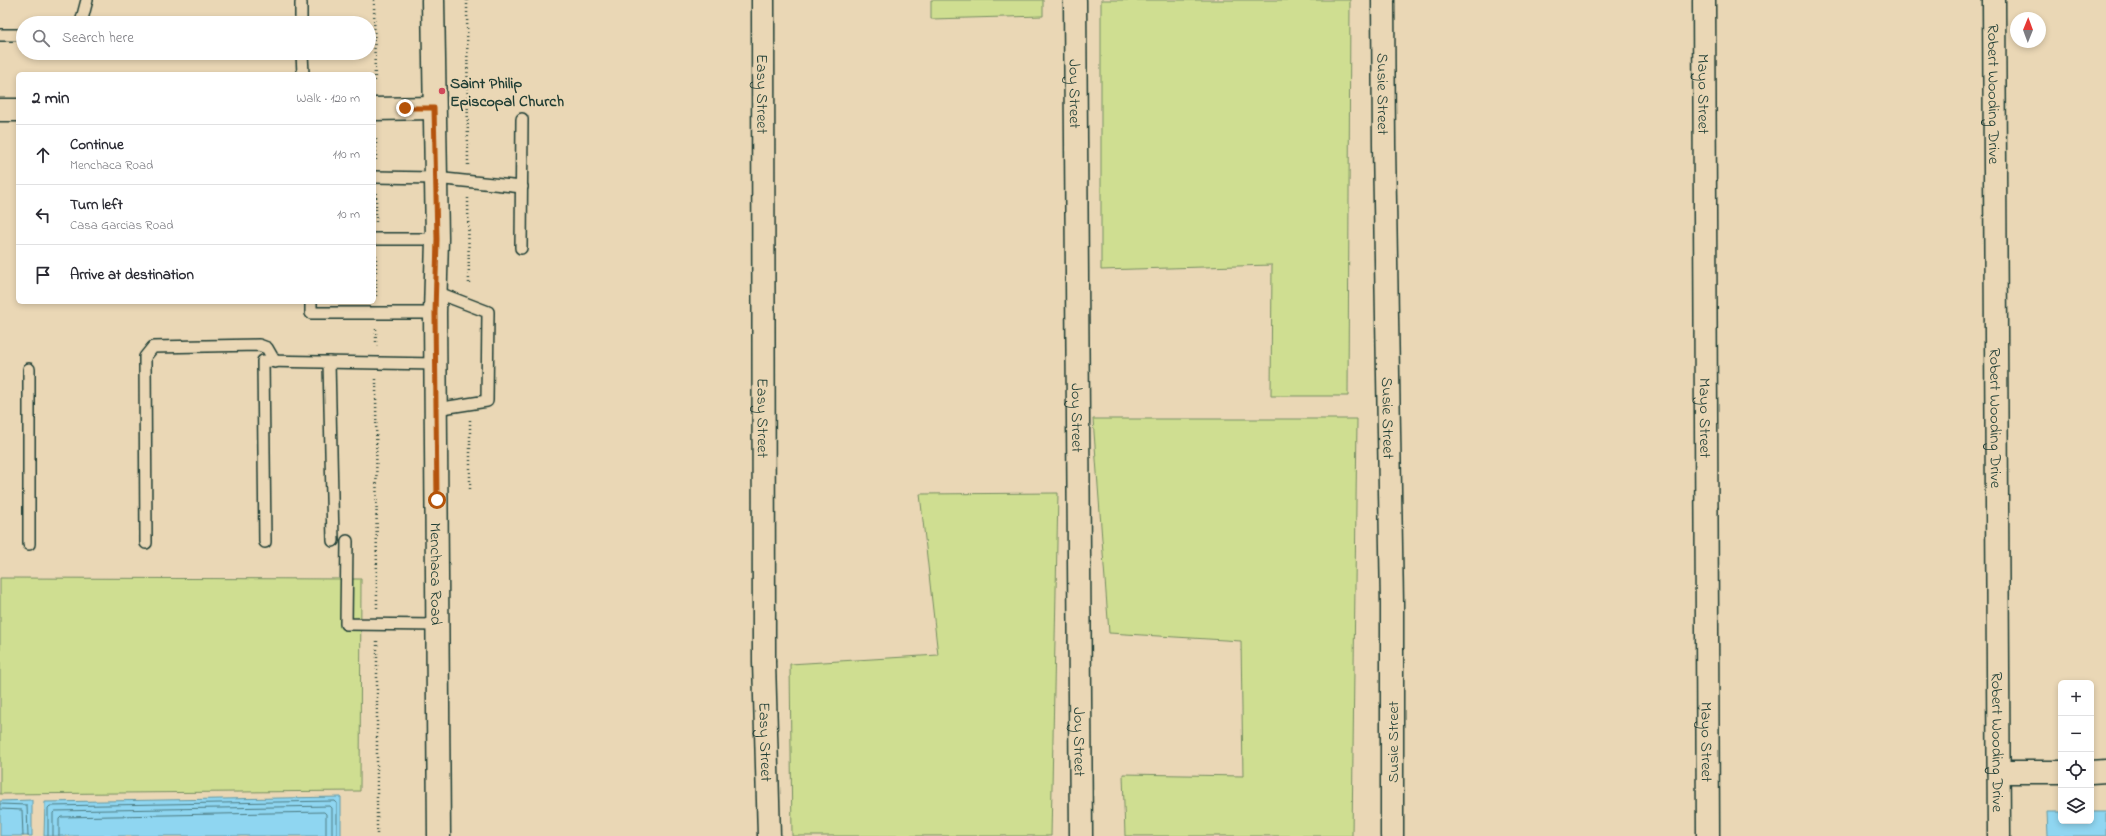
<!DOCTYPE html>
<html lang="en">
<head>
<meta charset="utf-8">
<style>
	:root { --surface:#fff; --page:#f7f7f7; --text:#2b2b33; --muted:#7c7c81; --line:#e1e1e2 }
	body { margin:0; font-family:"Indie Flower",sans-serif; background:var(--page); color:var(--text) }
	.controls { position:absolute; right:12px; bottom:12px; display:grid; overflow:hidden; border-radius:6px; box-shadow:0 2px 6px #0003 }
	.controls button { width:36px; height:36px; display:grid; place-items:center; padding:0; border:0; border-bottom:1px solid var(--line); background:var(--surface); color:var(--text); font:20px sans-serif }
	.compass { position:absolute; left:2010px; top:12px; width:36px; height:36px; border-radius:50%; background:var(--surface); box-shadow:0 2px 6px #0003; rotate:1deg }
	.stop { position:absolute; width:12px; height:12px; margin:-9px; border:3px solid #b45309; border-radius:50%; background:#fff }
	.stop.end { background:#b45309; border-color:#fff; box-shadow:0 1px 4px #0008 }
	.list { margin:0; padding:0; list-style:none }
	h2 { display:flex; justify-content:space-between; align-items:center; height:52px; margin:0; padding:0 16px; font-size:17px }
	h2 small { font-size:13px; font-weight:400; color:var(--muted) }
	.list li { display:grid; grid-template-columns:26px 1fr auto; gap:12px; align-items:center; box-sizing:border-box; height:60px; padding:0 16px; border-top:1px solid var(--line) }
	.list b { display:block; font-size:15px; white-space:nowrap }
	.list p { margin:0; font-size:13px; white-space:nowrap; color:var(--muted) }
	.list em { font-size:13px; font-style:normal; color:var(--muted) }
	.icon { flex:none; width:22px; height:22px; fill:none; stroke:currentColor; stroke-width:2; stroke-linecap:round; stroke-linejoin:round }
	.map { position:relative; flex:none; width:2106px; height:836px; overflow:hidden }
	.search { position:absolute; background:var(--surface); box-shadow:0 2px 6px #0003; left:16px; top:16px; width:360px; height:44px; display:flex; align-items:center; gap:10px; box-sizing:border-box; padding:0 14px; border-radius:22px; color:var(--muted); font-size:15px }
	.panel { position:absolute; background:var(--surface); box-shadow:0 2px 6px #0003; left:16px; top:72px; width:360px; height:232px; border-radius:6px }
	.map>svg:first-child { display:block }
</style>
</head>
<body>
<div class="map">
<svg width="2106" height="836" viewBox="0 0 2106 836">
	<rect width="100%" height="100%" fill="#ead7b5"/>
	<filter id="ink" filterUnits="userSpaceOnUse"><feTurbulence type="fractalNoise" baseFrequency=".025" numOctaves="2"/><feDisplacementMap in="SourceGraphic" scale="8" xChannelSelector="R" yChannelSelector="G"/><feConvolveMatrix kernelMatrix="1 2 1 2 8 2 1 2 1" color-interpolation-filters="sRGB"/></filter>
	<g filter="url(#ink)">
		<!-- green -->
		<g fill="#cfde91" stroke="#778e62">
			<path d="M 931,0 L 1043,0 L 1043,16 L 931,19 Z"/>
			<path d="M 1101,0 L 1350,0 L 1348,396 L 1271,396 L 1272,265 L 1101,270 Z"/>
			<path d="M 1093,419 L 1357,419 L 1352,836 L 1125,836 L 1123,774 L 1243,776 L 1241,641 L 1109,633 Z"/>
			<path d="M 1058,493 L 1051,836 L 792,836 L 790,664 L 938,655 L 920,494 Z"/>
			<path d="M 0,578 L 361,579 L 360,791 L 0,794 Z"/>
		</g>
		<!-- water -->
		<g fill="#8fd6f1" stroke="#6299a5">
			<path d="M 341,797 L 341,836 L 44,836 L 45,802 Z"/>
			<path d="M 32,800 L 32,836 L 0,836 L 0,801 Z"/>
			<path d="M 2047,812 L 2061,812 L 2061,821 L 2091,821 L 2091,812 L 2106,812 L 2106,836 L 2048,836 Z"/>
		</g>
		<g fill="none" stroke-linecap="round" stroke-linejoin="round">
			<!-- shore -->
			<g stroke="#4c7a80" stroke-width="1">
				<path d="M 0,804 L 27,805 L 28,836"/>
				<path d="M 0,809 L 22,810 L 23,836"/>
				<path d="M 48,836 L 48,808 L 50,806 L 335,801 L 337,803 L 337,836"/>
				<path d="M 53,836 L 53,813 L 55,811 L 330,806 L 332,808 L 332,836"/>
				<path d="M 59,836 L 59,819 L 61,817 L 324,812 L 326,814 L 326,836"/>
			</g>
			<!-- service casing -->
			<g stroke="#1f3d34" stroke-width="14">
				<g id="service">
					<path d="M 301,3 L 301,23"/>
					<path d="M 81,23 L 87,0"/>
					<path d="M 0,35 L 23,35"/>
					<path d="M 302,53 L 303,74"/>
					<path d="M 374,177 L 435,178 L 522,187"/>
					<path d="M 374,239 L 437,239"/>
					<path d="M 521,248 L 522,119"/>
					<path d="M 436,292 L 488,312 L 487,401 L 436,409"/>
					<path d="M 311,302 L 311,313 L 435,313"/>
					<path d="M 329,362 L 333,541"/>
					<path d="M 29,369 L 29,544"/>
					<path d="M 347,541 L 346,624 L 438,625"/>
					<path d="M 265,542 L 263,361 L 436,364"/>
					<path d="M 146,543 L 145,357 L 153,347 L 259,345 L 267,348 L 275,362"/>
				</g>
			</g>
			<!-- minor casing -->
			<g stroke="#1f3d34" stroke-width="25">
				<g id="minor">
					<path id="s1" d="M 763,0 L 764,662 L 769,836"/>
					<path id="s2" d="M 1075,0 L 1081,836"/>
					<path id="s3" d="M 1383,0 L 1384,145 L 1392,604 L 1392,836"/>
					<path id="s4" d="M 1704,0 L 1708,836"/>
					<path id="s5" d="M 1994,0 L 1999,836"/>
					<path d="M 374,109 L 434,108"/>
					<path d="M 0,110 L 18,110"/>
					<path d="M 1999,772 L 2061,772"/>
					<path d="M 2091,772 L 2106,771"/>
				</g>
			</g>
			<!-- secondary casing -->
			<g stroke="#1f3d34" stroke-width="25">
				<g id="secondary">
					<path id="s6" d="M 433,0 L 437,239 L 435,313 L 439,836"/>
				</g>
			</g>
			<!-- path -->
			<g stroke="#1f3d34" stroke-width="2.5" stroke-dasharray="1 3" stroke-linecap="butt">
				<path d="M 374,0 L 375,84"/>
				<path d="M 467,0 L 468,165"/>
				<path d="M 376,160 L 376,138"/>
				<path d="M 468,198 L 469,285"/>
				<path d="M 376,222 L 376,193"/>
				<path d="M 376,296 L 376,255"/>
				<path d="M 376,329 L 376,346"/>
				<path d="M 376,379 L 377,608"/>
				<path d="M 470,420 L 470,491"/>
				<path d="M 377,641 L 377,836"/>
			</g>
			<!-- service -->
			<use href="#service" stroke="#ead7b5" stroke-width="11"/>
			<!-- minor -->
			<use href="#minor" stroke="#ead7b5" stroke-width="22"/>
			<!-- secondary -->
			<use href="#secondary" stroke="#ead7b5" stroke-width="22"/>
		</g>
	</g>
	<g fill="none" stroke-linecap="round" stroke-linejoin="round" filter="url(#ink)">
		<!-- route -->
		<path stroke="#b45309" stroke-width="5" d="M 405,108 L 434,108 L 437,239 L 435,313 L 437,500"/>
	</g>
	<!-- markers -->
	<circle fill="#d1495b" stroke="#ead7b5" stroke-width="1.5" cx="442" cy="91" r="4"/>
	<g text-anchor="middle" stroke-width="4" stroke-linejoin="round" paint-order="stroke">
		<!-- poi labels -->
		<g font-size="16" font-weight="bold" fill="#1f3d34" stroke="#ead7b5" text-anchor="start">
			<text x="450" y="88">Saint Philip<tspan x="450" dy="18">Episcopal Church</tspan></text>
		</g>
		<!-- street labels -->
		<g font-size="16" fill="#1f3d34" stroke="#ead7b5">
			<text dy="6" stroke="none"><textPath href="#s1" startOffset="94">Easy Street</textPath></text>
			<text dy="6" stroke="none"><textPath href="#s2" startOffset="94">Joy Street</textPath></text>
			<text dy="6" stroke="none"><textPath href="#s3" startOffset="94">Susie Street</textPath></text>
			<text dy="6" stroke="none"><textPath href="#s4" startOffset="94">Mayo Street</textPath></text>
			<text dy="6" stroke="none"><textPath href="#s5" startOffset="94">Robert Wooding Drive</textPath></text>
			<text dy="6" stroke="none"><textPath href="#s1" startOffset="418">Easy Street</textPath></text>
			<text dy="6" stroke="none"><textPath href="#s2" startOffset="418">Joy Street</textPath></text>
			<text dy="6" stroke="none"><textPath href="#s3" startOffset="418">Susie Street</textPath></text>
			<text dy="6" stroke="none"><textPath href="#s4" startOffset="418">Mayo Street</textPath></text>
			<text dy="6" stroke="none"><textPath href="#s5" startOffset="418">Robert Wooding Drive</textPath></text>
			<text dy="6" stroke="none"><textPath href="#s6" startOffset="574">Menchaca Road</textPath></text>
			<text dy="6" stroke="none"><textPath href="#s1" startOffset="742">Easy Street</textPath></text>
			<text dy="6" stroke="none"><textPath href="#s2" startOffset="742">Joy Street</textPath></text>
			<text transform="translate(1392 742) rotate(-90)" y="6">Susie Street</text>
			<text dy="6" stroke="none"><textPath href="#s4" startOffset="742">Mayo Street</textPath></text>
			<text dy="6" stroke="none"><textPath href="#s5" startOffset="742">Robert Wooding Drive</textPath></text>
		</g>
	</g>
</svg>
<div class="controls">
<button>+</button>
<button>−</button>
<button><svg class="icon" aria-label="locate" viewBox="0 0 24 24"><circle cx="12" cy="12" r="6"/><path d="M12 2v4M12 18v4M2 12h4M18 12h4"/></svg></button>
<button><svg class="icon" aria-label="layers" viewBox="0 0 24 24"><path d="M12 4l9 5-9 5-9-5zM3 14l9 5 9-5"/></svg></button>
</div>
<svg class="compass" viewBox="-18 -18 36 36"><path d="M0-13l5 13h-10z" fill="#e53935"/><path d="M0 13l5-13h-10z" fill="#7c7c81"/></svg>
<div class="stop" style="left:437px;top:500px"></div>
<div class="stop end" style="left:405px;top:108px"></div>
<div class="search"><svg class="icon" aria-label="search" viewBox="0 0 24 24"><circle cx="10" cy="10" r="6"/><path d="M15 15l6 6"/></svg>Search here</div>
<section class="panel">
<h2>2 min<small>Walk · 120 m</small></h2>
<ul class="list">
<li><svg class="icon" aria-label="ahead" viewBox="0 0 24 24"><path d="M12 20V5M6 11l6-6 6 6"/></svg><div><b>Continue</b><p>Menchaca Road</p></div><em>110 m</em></li>
<li><svg class="icon" aria-label="left" viewBox="0 0 24 24"><path d="M17 20v-9H6M10 6l-5 5 5 5"/></svg><div><b>Turn left</b><p>Casa Garcias Road</p></div><em>10 m</em></li>
<li><svg class="icon" aria-label="arrive" viewBox="0 0 24 24"><path d="M6 21V4h12l-3 4 3 4H6"/></svg><div><b>Arrive at destination</b></div></li>
</ul>
</section>
</div>
</body>
</html>
